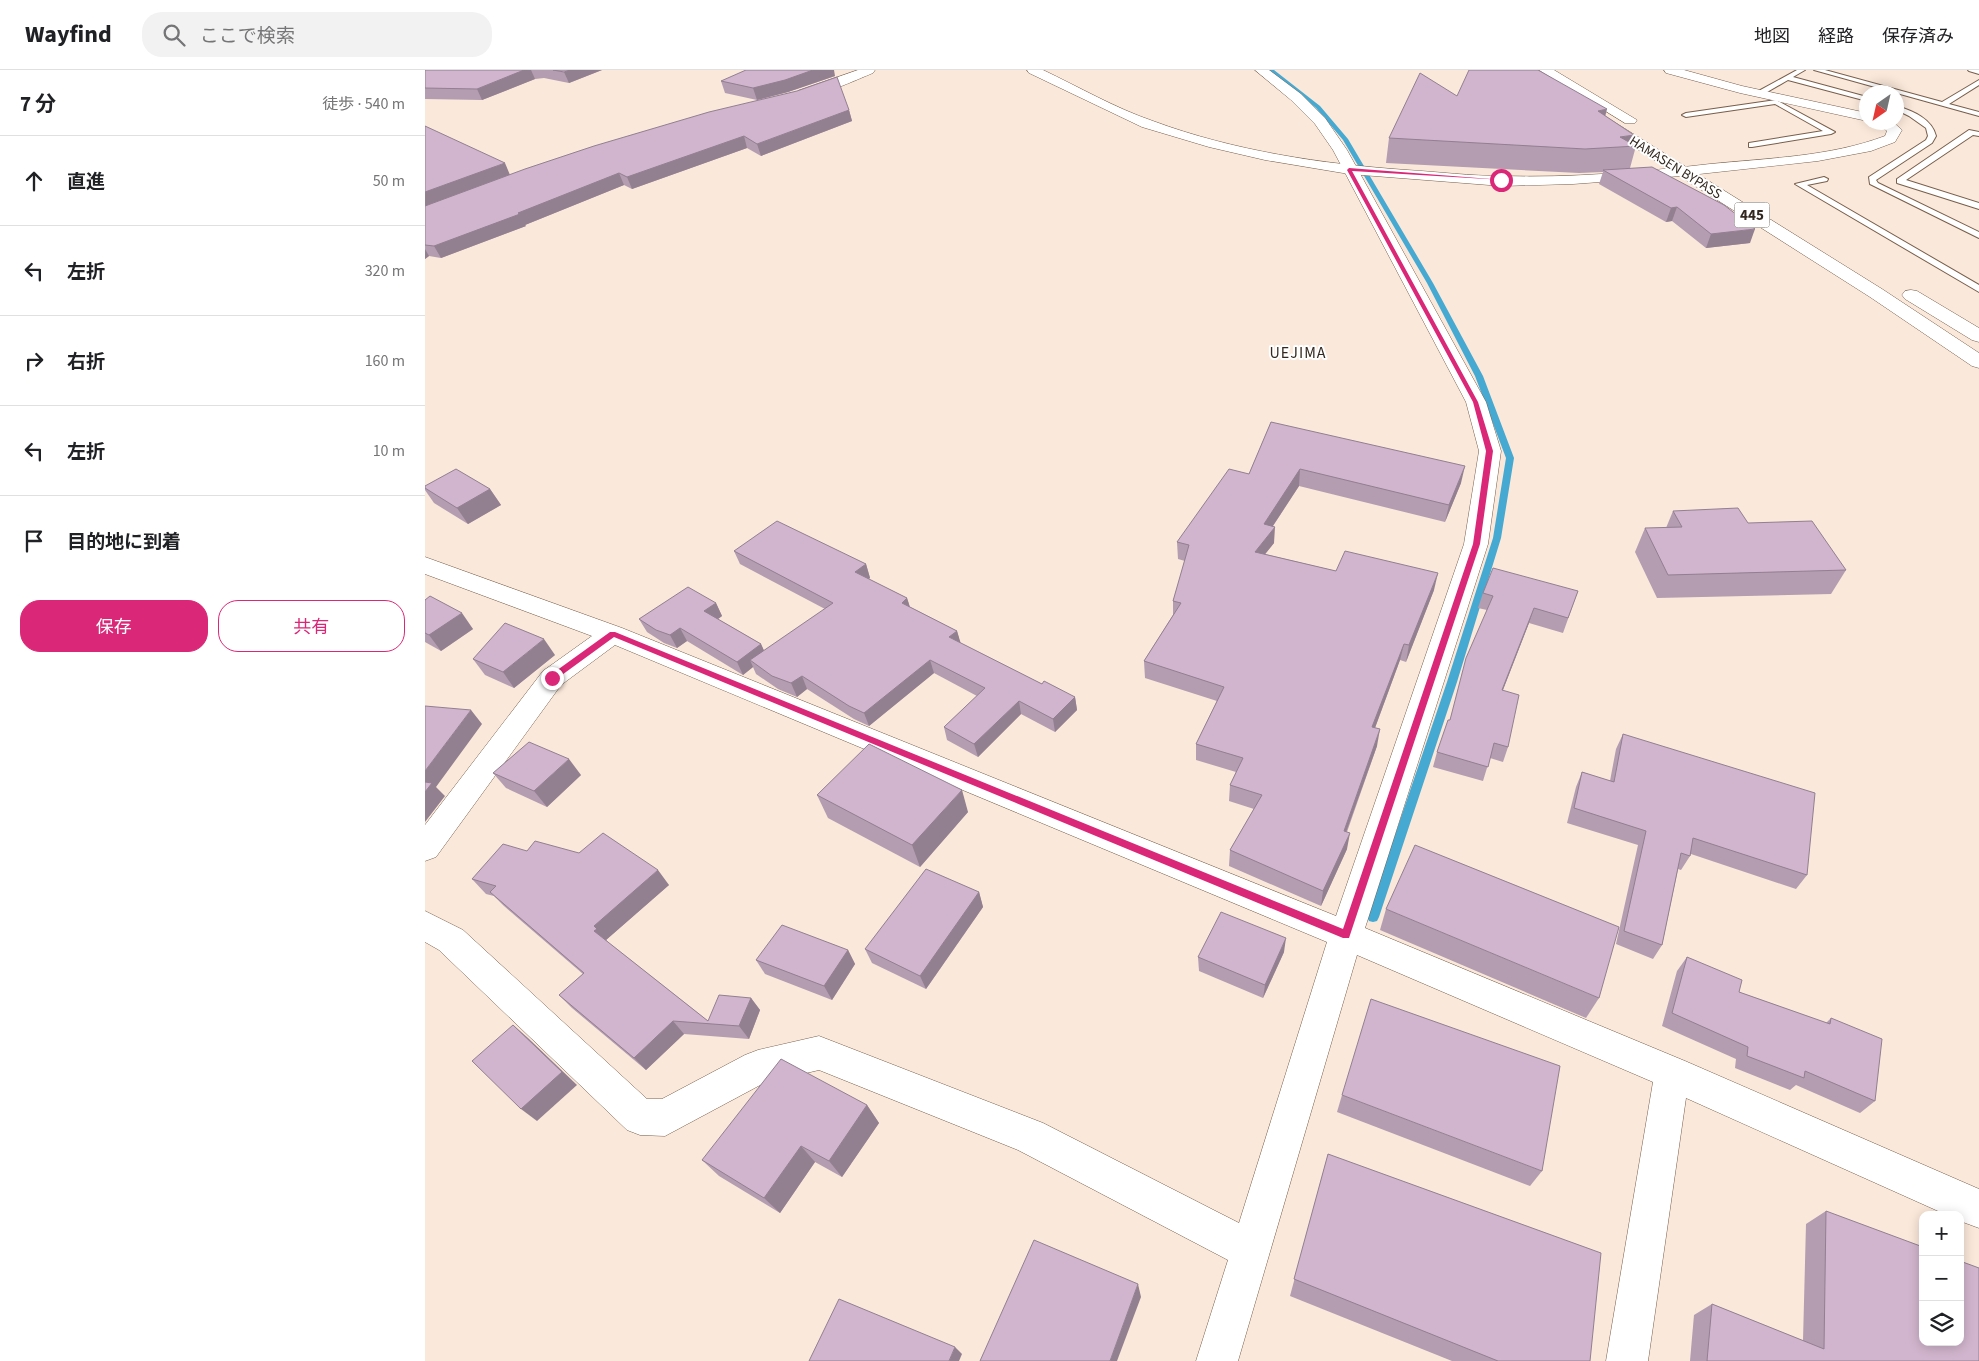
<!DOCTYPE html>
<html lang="ja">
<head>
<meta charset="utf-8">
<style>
	:root { --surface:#fff; --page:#f2f2f2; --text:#202124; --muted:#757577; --line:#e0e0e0; --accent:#db2777 }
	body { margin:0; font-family:"Source Sans 3","Noto Sans JP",sans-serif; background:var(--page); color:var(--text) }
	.controls { position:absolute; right:15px; bottom:15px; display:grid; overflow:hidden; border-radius:10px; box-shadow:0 2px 12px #0003 }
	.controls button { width:45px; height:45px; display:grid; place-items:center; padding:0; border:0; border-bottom:1px solid var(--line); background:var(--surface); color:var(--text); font:25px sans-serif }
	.compass { position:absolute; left:1434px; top:15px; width:45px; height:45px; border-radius:50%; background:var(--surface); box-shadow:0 2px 12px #0003; rotate:214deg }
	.stop { position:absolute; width:15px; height:15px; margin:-11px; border:4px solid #db2777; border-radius:50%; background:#fff }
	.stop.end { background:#db2777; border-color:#fff; box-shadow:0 1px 5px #0008 }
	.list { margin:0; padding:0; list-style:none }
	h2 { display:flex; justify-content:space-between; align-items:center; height:65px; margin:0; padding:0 20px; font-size:21px }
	h2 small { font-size:16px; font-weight:400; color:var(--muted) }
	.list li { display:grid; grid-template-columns:32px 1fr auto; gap:15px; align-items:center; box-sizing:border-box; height:90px; padding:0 20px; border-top:1px solid var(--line) }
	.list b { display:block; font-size:19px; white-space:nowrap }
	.list em { font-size:16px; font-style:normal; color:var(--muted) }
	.actions { display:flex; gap:10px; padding:15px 20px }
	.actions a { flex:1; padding:11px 0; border:1px solid var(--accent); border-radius:20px; text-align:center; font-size:18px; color:var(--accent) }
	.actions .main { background:var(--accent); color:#fff }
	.icon { flex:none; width:28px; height:28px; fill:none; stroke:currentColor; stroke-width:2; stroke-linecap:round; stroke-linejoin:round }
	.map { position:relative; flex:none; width:1554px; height:1291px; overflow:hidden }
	header { display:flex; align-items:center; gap:30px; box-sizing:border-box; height:70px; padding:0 25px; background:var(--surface); border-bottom:1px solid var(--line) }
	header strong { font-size:24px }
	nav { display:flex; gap:28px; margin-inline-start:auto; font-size:18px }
	.search { width:350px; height:45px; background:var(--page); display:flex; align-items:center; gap:12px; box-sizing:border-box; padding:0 18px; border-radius:20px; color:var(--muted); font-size:19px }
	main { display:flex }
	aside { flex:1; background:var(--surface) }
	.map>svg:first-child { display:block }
</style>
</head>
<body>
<header>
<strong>Wayfind</strong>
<div class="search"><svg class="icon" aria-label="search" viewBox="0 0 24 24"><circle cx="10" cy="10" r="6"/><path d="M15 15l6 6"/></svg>ここで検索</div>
<nav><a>地図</a><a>経路</a><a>保存済み</a></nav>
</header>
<main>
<aside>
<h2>7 分<small>徒歩 · 540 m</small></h2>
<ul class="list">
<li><svg class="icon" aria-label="ahead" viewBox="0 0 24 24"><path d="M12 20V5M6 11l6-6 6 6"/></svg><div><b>直進</b></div><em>50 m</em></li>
<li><svg class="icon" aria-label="left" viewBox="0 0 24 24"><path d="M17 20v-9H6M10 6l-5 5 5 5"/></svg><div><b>左折</b></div><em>320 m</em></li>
<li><svg class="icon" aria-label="right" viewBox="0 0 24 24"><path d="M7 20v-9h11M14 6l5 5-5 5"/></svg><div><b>右折</b></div><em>160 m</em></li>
<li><svg class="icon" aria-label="left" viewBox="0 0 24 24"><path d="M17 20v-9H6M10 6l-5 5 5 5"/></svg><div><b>左折</b></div><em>10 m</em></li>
<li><svg class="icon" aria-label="arrive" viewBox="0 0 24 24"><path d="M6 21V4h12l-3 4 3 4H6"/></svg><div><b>目的地に到着</b></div></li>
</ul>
<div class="actions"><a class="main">保存</a><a>共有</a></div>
</aside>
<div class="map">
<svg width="1554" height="1291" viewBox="0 0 1554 1291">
	<rect width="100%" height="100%" fill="#fae8da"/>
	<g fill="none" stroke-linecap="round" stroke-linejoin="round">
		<!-- stream -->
		<path fill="#45a9d2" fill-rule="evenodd" d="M 844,0 L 849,0 L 895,36 L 923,69 L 1008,213 L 1058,306 L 1089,388 L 1076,468 L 1032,612 L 954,847 L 952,851 L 948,852 L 944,851 L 942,847 L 1022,612 L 1068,468 L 1081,388 L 1050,306 L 1002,213 L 918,70 L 891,38 Z"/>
		<!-- service casing -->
		<g stroke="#785e4a" stroke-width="2">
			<g id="service">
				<path d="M 1372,0 L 1380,0 L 1368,7 L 1442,27 L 1442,31 L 1363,10 L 1337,25 L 1330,23 Z"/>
				<path d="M 1389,0 L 1400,0 L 1517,32 L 1554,10 L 1554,15 L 1524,34 L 1554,42 L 1554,46 Z"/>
				<path d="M 1543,0 L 1554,0 L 1554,4 L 1544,1 Z"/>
				<path d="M 1351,30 L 1410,62 L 1406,64 L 1327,77 L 1324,77 L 1324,73 L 1398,61 L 1350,34 L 1261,47 L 1257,45 L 1261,43 Z"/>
				<path d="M 1472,36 C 1488,41 1507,49 1511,66 L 1507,73 L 1451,110 L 1453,113 L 1554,162 L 1554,168 L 1445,114 L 1444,107 L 1501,70 L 1503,66 L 1501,58 L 1484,46 L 1472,40 Z"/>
				<path d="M 1544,60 L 1554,62 L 1554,66 L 1548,65 L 1481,110 L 1554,133 L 1554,139 L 1472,113 L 1472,109 Z"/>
				<path d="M 1399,107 L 1403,109 L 1402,111 L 1382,115 L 1554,215 L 1554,222 L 1370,114 Z"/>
			</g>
		</g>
		<!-- minor casing -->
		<g stroke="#785e4a" stroke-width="1">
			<g id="minor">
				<path d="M 433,0 L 450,0 L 448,3 C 433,9 388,30 373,27 L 371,24 L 373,21 Z"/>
				<path d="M 830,0 L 844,0 L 876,24 L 900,48 L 922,80 L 1061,332 L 1076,381 L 1063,474 L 940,858 L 1260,991 L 1554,1119 L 1554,1158 L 1535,1151 L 1535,1145 L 1522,1145 L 1261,1028 L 1223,1291 L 1181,1291 L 1228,1012 L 932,885 L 813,1291 L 771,1291 L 803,1190 L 593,1080 L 394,1000 L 339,1013 L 240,1066 L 215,1065 L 202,1060 L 14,880 L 0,872 L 0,841 L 38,860 L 222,1029 L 237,1029 L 320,985 L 333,980 L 394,966 L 618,1053 L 814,1153 L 902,872 L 190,575 L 136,615 L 11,787 L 0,791 L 0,755 L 118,601 L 167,566 L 0,504 L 0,487 L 197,558 L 911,846 L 1039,474 L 1054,381 L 1041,332 L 908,80 L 890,54 L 866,30 Z"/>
			</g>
		</g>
		<!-- tertiary casing -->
		<g stroke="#785e4a" stroke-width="1">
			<g id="tertiary">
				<path d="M 602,0 L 618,0 C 654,17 690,38 728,51 C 809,81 897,94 982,100 C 1014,102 1046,106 1077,106 C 1146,108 1217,102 1285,94 C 1343,88 1404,87 1460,66 L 1462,61 L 1451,52 L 1468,52 L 1477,60 L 1470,72 L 1446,81 L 1393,91 L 1256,106 L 1148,114 L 1077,116 L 924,104 L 840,90 L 784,77 L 717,57 L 604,3 Z"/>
				<path d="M 1239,0 L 1259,0 L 1317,16 L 1442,43 L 1442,51 L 1315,23 L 1241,3 Z"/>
			</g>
		</g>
		<!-- trunk casing -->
		<g stroke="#785e4a" stroke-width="1">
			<g id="trunk">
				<path d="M 1114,0 L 1129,0 L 1212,50 L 1210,53 L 1200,53 Z"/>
				<path d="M 1176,46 L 1181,47 L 1457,219 L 1554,283 L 1554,298 L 1547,296 L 1445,227 L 1171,53 L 1169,50 L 1171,47 Z"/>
				<path d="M 1486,220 L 1492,221 L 1554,258 L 1554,272 L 1547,270 L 1480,229 L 1477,225 L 1480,221 Z"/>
			</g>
		</g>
		<!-- service -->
		<use href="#service" fill="#fff" fill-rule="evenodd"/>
		<!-- minor -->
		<use href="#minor" fill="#fff" fill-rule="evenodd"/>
		<!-- tertiary -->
		<use href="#tertiary" fill="#fff" fill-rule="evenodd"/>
		<!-- trunk -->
		<use href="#trunk" fill="#fff" fill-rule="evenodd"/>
	</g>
	<!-- wall -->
	<g fill="#b49cb1">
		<path d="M 0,0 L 177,0 L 144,13 L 119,8 L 110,9 L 57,30 L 0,29 Z"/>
		<path d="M 410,6 L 363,22 L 332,30 L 300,23 L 296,11 Z"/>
		<path d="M 1032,26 L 1180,46 L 1206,73 L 1211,76 L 1205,98 L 1325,173 L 1281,178 L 1247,151 L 1241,152 L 1174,114 L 1178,102 L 1154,103 L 961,93 L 964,68 Z"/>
		<path d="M 424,40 L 427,51 L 336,86 L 322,78 L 207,119 L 199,115 L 100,155 L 101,156 L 16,188 L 4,186 L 0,189 L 0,136 L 74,109 L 0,136 L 0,56 L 85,105 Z"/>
		<path d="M 846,352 L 1036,413 L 1020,452 L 874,416 L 848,456 L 849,473 L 840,484 L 911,501 L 1009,520 L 981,592 L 975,590 L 950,658 L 952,676 L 922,762 L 922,779 L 896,836 L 804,796 L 805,780 L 829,739 L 804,731 L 805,715 L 811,702 L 771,690 L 771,674 L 792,631 L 720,608 L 719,591 L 748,545 L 748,531 L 760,491 L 753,489 L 752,472 L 824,404 Z"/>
		<path d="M 0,416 L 65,419 L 76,435 L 43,454 L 9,433 L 0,420 Z"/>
		<path d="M 1248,441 L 1323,453 L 1421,500 L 1406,524 L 1232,528 L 1210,482 L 1220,458 L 1241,458 Z"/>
		<path d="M 309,481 L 441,494 L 445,508 L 443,509 L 482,528 L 485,537 L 532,561 L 535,573 L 617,614 L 650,627 L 652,640 L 630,662 L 596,644 L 553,687 L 522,670 L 519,657 L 552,626 L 509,603 L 444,656 L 429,649 L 382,619 L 372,627 L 353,619 L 331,604 L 328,597 L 318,605 L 262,571 L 252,578 L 239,573 L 222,562 L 214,549 L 291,533 L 297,546 L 293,549 L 336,574 L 339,581 L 400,539 L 315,494 Z"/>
		<path d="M 1153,521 L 1138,563 L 1104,553 L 1078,620 L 1083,677 L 1078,692 L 1065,688 L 1058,711 L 1008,697 L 1012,682 L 1025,650 L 1062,540 L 1053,538 L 1058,523 Z"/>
		<path d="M 0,530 L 48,559 L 16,581 L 0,572 Z"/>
		<path d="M 130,585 L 89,618 L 60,605 L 48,589 Z"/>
		<path d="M 1198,664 L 1382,805 L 1371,819 L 1266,784 L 1265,786 L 1256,800 L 1253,799 L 1237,875 L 1228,889 L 1191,874 L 1213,775 L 1142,753 L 1151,717 L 1157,702 L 1185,711 L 1191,679 Z"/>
		<path d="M 68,703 L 156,705 L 122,737 L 81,718 Z"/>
		<path d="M 392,725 L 543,742 L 495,797 L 403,748 Z"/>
		<path d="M 102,781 L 244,815 L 181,870 L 184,873 L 283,951 L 326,928 L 335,940 L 324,969 L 259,964 L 221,1000 L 147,938 L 134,925 L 158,904 L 79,836 L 69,826 L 61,824 L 47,809 Z"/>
		<path d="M 554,822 L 558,837 L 501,919 L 447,893 L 440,879 Z"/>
		<path d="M 961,839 L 1174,928 L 1161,948 L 955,860 Z"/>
		<path d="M 423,880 L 430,894 L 407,930 L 340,904 L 331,890 Z"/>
		<path d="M 859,882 L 838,928 L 774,901 L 773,887 Z"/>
		<path d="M 1262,887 L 1314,922 L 1401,953 L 1406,948 L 1450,1031 L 1435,1043 L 1371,1015 L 1365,1020 L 1310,998 L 1311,989 L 1237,956 L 1252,901 Z"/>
		<path d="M 917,1025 L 1117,1101 L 1105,1116 L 912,1042 Z"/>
		<path d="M 442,1035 L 454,1053 L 417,1107 L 390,1092 L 355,1143 L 294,1106 L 277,1090 Z"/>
		<path d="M 903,1084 L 1165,1291 L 1027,1291 L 865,1226 Z"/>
		<path d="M 1401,1141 L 1554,1291 L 1265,1291 L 1269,1245 L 1287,1234 L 1378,1271 L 1381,1154 Z"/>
	</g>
	<!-- shaded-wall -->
	<g fill="#927f90">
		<path d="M 99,0 L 106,0 L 110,9 L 57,30 L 52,19 Z"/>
		<path d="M 145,0 L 177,0 L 144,13 L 139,2 Z"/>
		<path d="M 388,0 L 409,0 L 410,6 L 363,22 L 332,30 L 328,18 Z"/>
		<path d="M 1182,39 L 1176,63 L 1173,41 Z"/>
		<path d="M 424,40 L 427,51 L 336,86 L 332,74 Z"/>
		<path d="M 1209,65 L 1206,76 L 1195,67 Z"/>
		<path d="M 319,66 L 322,78 L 207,119 L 202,107 Z"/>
		<path d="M 80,93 L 85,105 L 0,136 L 0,122 Z"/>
		<path d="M 194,103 L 199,115 L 100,155 L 101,156 L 16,188 L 9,176 Z"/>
		<path d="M 1252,137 L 1247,151 L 1241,152 L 1246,138 Z"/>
		<path d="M 1330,159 L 1325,173 L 1281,178 L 1286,164 Z"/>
		<path d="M 0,179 L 4,186 L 0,189 Z"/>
		<path d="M 1040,396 L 1036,413 L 1020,452 L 1024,435 Z"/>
		<path d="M 875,399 L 874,416 L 838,471 L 839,454 Z"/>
		<path d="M 65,419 L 76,435 L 43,454 L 32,438 Z"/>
		<path d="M 850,457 L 849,473 L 829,498 L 830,482 Z"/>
		<path d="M 441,494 L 445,508 L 435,515 L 430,502 Z"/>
		<path d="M 1013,503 L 1009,520 L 981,592 L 984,575 Z"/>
		<path d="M 482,528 L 486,541 L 477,533 Z"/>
		<path d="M 291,533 L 297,546 L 286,554 L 279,541 Z"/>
		<path d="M 1109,538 L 1104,553 L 1072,635 L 1077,620 Z"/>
		<path d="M 37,543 L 48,559 L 16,581 L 4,565 Z"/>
		<path d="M 255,558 L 262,571 L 252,578 L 245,565 Z"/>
		<path d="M 532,561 L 536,574 L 524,567 Z"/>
		<path d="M 119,569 L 130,585 L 89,618 L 78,602 Z"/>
		<path d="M 336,574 L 342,587 L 325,590 L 328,597 L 318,605 L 312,592 Z"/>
		<path d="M 979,574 L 975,590 L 944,674 L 947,657 Z"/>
		<path d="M 505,590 L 509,603 L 444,656 L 439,643 Z"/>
		<path d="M 377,606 L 382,619 L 372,627 L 366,613 Z"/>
		<path d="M 650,627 L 652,640 L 630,662 L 628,649 Z"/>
		<path d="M 594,631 L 596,644 L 553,687 L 549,674 Z"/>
		<path d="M 46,640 L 57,654 L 11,717 L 20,726 L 0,752 L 0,701 Z"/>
		<path d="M 955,659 L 952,676 L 916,776 L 919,761 Z"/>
		<path d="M 144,689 L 156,705 L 122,737 L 109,721 Z"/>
		<path d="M 537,720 L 543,742 L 495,797 L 487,775 Z"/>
		<path d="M 925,763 L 922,779 L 896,836 L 898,821 Z"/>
		<path d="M 233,800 L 244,815 L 181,870 L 184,873 L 169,861 L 169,856 Z"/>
		<path d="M 554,822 L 558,837 L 501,919 L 495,906 Z"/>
		<path d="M 861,868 L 859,882 L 838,928 L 840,915 Z"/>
		<path d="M 423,880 L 430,894 L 407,930 L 399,916 Z"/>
		<path d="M 326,928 L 335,940 L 324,969 L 314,956 Z"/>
		<path d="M 248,951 L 259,964 L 221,1000 L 209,988 Z"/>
		<path d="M 88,955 L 103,968 L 152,1015 L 112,1051 L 96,1039 Z"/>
		<path d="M 442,1035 L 454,1053 L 417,1107 L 404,1091 Z"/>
		<path d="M 376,1076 L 390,1092 L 355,1143 L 339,1128 Z"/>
		<path d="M 713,1214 L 716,1227 L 692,1291 L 685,1291 Z"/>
		<path d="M 530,1277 L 537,1284 L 534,1291 L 524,1291 Z"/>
	</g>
	<!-- building -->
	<g fill="#d1b5ce" stroke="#927f90">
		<path d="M 0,0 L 99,0 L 52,19 L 0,18 Z"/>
		<path d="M 128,0 L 145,0 L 139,2 Z"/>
		<path d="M 321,0 L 388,0 L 360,10 L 328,18 L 296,11 Z"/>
		<path d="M 1044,0 L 1113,0 L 1182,39 L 1173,41 L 1209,65 L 1195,67 L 1211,76 L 1160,79 L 964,68 L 995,3 L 1032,26 Z"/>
		<path d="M 412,7 L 424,40 L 332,74 L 319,66 L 202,107 L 194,103 L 93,143 L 95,144 L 9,176 L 0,175 L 0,136 L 100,99 L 169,76 L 284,42 L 372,21 Z"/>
		<path d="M 0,56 L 80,93 L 0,122 Z"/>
		<path d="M 1227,97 L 1299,135 L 1330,159 L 1286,164 L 1252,137 L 1246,138 L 1178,100 Z"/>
		<path d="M 846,352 L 1040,396 L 1024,435 L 875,399 L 839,454 L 850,457 L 830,482 L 911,501 L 920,481 L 1013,503 L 984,575 L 979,574 L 947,657 L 955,659 L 919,761 L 925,763 L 898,821 L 805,780 L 837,725 L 805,715 L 818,688 L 771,674 L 799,617 L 719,591 L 756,533 L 748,531 L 764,475 L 752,472 L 804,399 L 824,404 Z"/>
		<path d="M 31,399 L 65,419 L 32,438 L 0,418 L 0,416 Z"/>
		<path d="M 1313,438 L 1323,453 L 1387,451 L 1421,500 L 1243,505 L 1220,458 L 1257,457 L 1248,441 Z"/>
		<path d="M 352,451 L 441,494 L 430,502 L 482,528 L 477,533 L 532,561 L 524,567 L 617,614 L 619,611 L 650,627 L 628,649 L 594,631 L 549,674 L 519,657 L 560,618 L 505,590 L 439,643 L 424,636 L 377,606 L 366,613 L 347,606 L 325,590 L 408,533 L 309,481 Z"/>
		<path d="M 1068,498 L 1153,521 L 1143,548 L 1109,538 L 1077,620 L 1094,625 L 1083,677 L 1069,673 L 1063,697 L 1012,682 L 1023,650 L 1025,650 L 1041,588 L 1068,526 L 1058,523 Z"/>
		<path d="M 263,517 L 291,533 L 279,541 L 336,574 L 312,592 L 255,558 L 245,565 L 231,560 L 214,549 Z"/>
		<path d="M 5,526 L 37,543 L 4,565 L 0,563 L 0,530 Z"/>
		<path d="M 80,553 L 119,569 L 78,602 L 48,589 Z"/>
		<path d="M 0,636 L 46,640 L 0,701 Z"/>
		<path d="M 1198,664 L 1390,723 L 1382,805 L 1268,768 L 1265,786 L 1256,783 L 1237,875 L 1199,861 L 1221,761 L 1149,738 L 1157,702 L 1189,712 Z"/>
		<path d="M 104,672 L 144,689 L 109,721 L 68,703 Z"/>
		<path d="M 444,674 L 537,720 L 487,775 L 392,725 Z"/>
		<path d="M 0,712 L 7,713 L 0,722 Z"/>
		<path d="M 178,763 L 233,800 L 169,856 L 172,859 L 169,861 L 283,951 L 294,925 L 326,928 L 314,956 L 248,951 L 209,988 L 134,925 L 159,903 L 65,822 L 71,816 L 47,809 L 78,774 L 102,781 L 110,771 L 154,783 Z"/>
		<path d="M 990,775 L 1194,857 L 1174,928 L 961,839 Z"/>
		<path d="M 501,799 L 554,822 L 495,906 L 440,879 Z"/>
		<path d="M 796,842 L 861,868 L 840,915 L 773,887 Z"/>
		<path d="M 357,855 L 423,880 L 399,916 L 331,890 Z"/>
		<path d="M 1262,887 L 1317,910 L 1314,922 L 1405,954 L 1406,948 L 1457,969 L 1450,1031 L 1380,1001 L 1379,1008 L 1322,986 L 1323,977 L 1247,943 Z"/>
		<path d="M 946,929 L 1135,996 L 1117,1101 L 917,1025 Z"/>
		<path d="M 88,955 L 137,1002 L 96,1039 L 47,991 Z"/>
		<path d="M 356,989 L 442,1035 L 404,1091 L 376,1076 L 339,1128 L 277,1090 Z"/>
		<path d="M 903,1084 L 1176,1183 L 1165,1291 L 1073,1291 L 869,1209 Z"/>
		<path d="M 1401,1141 L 1498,1177 L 1498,1272 L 1535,1272 L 1535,1191 L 1554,1198 L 1554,1291 L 1282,1291 L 1287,1234 L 1399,1279 Z"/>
		<path d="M 609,1170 L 713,1214 L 685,1291 L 555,1291 Z"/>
		<path d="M 414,1229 L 530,1277 L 524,1291 L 384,1291 Z"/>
	</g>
	<!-- route -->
	<path fill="#db2777" d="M 924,98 L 1079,110 L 927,101 L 1053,332 L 1068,381 L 1055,474 L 924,868 L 918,868 L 189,567 L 130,610 L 124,610 L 124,606 L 185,562 L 190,562 L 918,859 L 1048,474 L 1061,381 L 1048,332 L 922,100 Z"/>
	<g text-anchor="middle" stroke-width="4" stroke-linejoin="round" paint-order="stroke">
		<!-- far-street labels -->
		<g font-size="14" fill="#33281f" stroke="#fff">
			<text transform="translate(1251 97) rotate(32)" y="5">HAMASEN BYPASS</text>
		</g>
		<!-- shield labels -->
		<rect fill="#fff" stroke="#706862" stroke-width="1" x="1309.5" y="132.5" width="35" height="25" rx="4"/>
		<g font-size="15" font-weight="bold" fill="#33281f">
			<text x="1327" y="150">445</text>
		</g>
		<!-- far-quarter labels -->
		<g font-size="16" letter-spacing="1" fill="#33281f" stroke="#fff">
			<text x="873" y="288">UEJIMA</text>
		</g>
	</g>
</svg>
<div class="controls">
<button>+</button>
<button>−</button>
<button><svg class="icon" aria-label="layers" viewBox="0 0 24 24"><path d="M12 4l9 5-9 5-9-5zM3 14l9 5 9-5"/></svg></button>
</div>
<svg class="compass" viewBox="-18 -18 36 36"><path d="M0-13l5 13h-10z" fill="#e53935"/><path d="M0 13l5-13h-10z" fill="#757577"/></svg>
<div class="stop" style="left:1076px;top:110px"></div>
<div class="stop end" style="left:127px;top:608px"></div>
</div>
</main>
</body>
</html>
